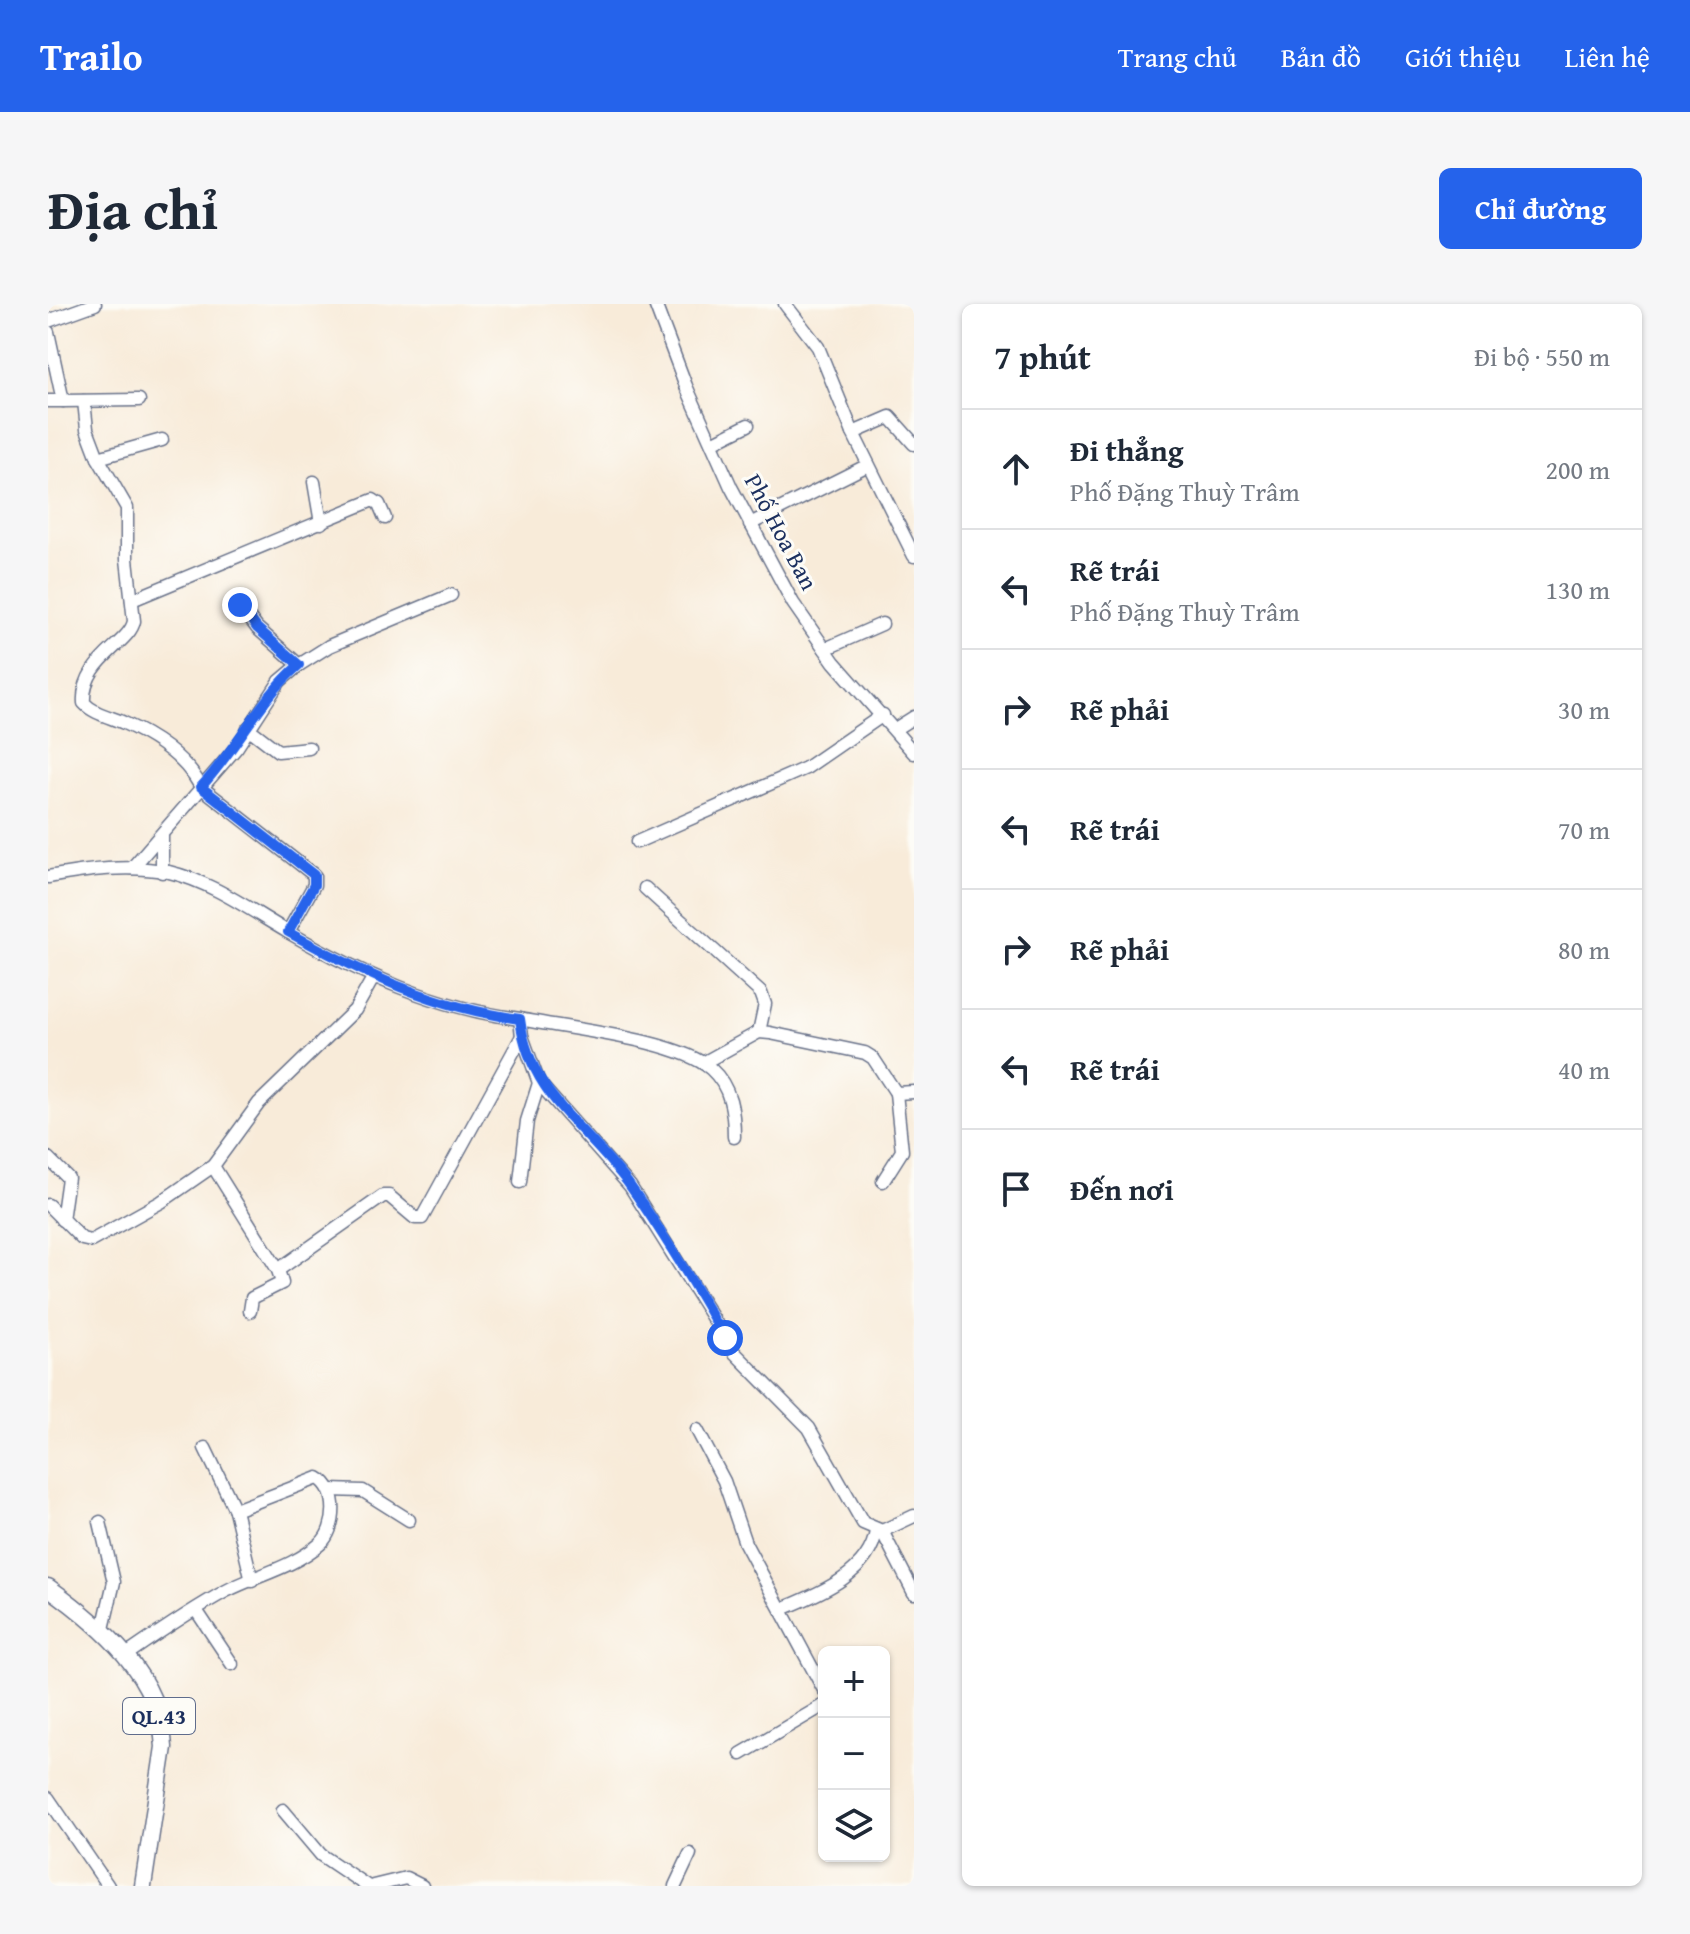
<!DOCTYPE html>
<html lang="vi">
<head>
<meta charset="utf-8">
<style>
	:root { --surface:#fff; --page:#f6f6f7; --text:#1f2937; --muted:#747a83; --line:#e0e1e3; --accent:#2563eb }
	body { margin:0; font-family:"Gentium Book Plus",serif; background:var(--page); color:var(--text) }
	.controls { position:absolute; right:24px; bottom:24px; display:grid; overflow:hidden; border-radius:12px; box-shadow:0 2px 6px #0004 }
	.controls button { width:72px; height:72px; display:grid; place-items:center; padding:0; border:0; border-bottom:2px solid var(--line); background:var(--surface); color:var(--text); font:40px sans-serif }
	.stop { position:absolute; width:24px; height:24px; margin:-18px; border:6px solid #2563eb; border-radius:50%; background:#fff }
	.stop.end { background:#2563eb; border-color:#fff; box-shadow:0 2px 8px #0008 }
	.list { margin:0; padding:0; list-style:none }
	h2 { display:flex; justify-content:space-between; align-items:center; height:104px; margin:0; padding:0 32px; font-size:34px }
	h2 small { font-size:26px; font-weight:400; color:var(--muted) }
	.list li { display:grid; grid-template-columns:52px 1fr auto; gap:24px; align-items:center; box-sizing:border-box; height:120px; padding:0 32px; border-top:2px solid var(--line) }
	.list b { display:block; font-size:30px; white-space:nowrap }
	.list p { margin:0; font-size:26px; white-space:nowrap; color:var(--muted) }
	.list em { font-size:26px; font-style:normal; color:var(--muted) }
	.icon { flex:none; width:44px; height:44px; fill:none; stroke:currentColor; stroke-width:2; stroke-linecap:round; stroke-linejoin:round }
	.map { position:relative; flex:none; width:866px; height:1582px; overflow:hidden; border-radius:12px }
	header { display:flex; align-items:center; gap:48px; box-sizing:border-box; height:112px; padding:0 40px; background:var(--accent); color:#fff }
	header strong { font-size:38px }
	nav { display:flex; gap:44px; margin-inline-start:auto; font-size:28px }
	.intro { display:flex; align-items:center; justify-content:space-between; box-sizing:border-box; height:192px; padding:0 48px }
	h1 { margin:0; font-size:56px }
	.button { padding:20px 36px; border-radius:12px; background:var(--accent); color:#fff; font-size:28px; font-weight:700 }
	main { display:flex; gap:48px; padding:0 48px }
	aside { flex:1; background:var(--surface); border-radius:12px; box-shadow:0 2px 6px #0004 }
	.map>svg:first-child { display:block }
</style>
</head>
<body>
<header>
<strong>Trailo</strong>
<nav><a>Trang chủ</a><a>Bản đồ</a><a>Giới thiệu</a><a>Liên hệ</a></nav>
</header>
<div class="intro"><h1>Địa chỉ</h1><a class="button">Chỉ đường</a></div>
<main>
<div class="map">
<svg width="866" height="1582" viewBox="0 0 866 1582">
	<rect width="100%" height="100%" fill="#fdfcf7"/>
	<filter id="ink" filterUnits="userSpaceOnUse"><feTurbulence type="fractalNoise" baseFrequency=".0125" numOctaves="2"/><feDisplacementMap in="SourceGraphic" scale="16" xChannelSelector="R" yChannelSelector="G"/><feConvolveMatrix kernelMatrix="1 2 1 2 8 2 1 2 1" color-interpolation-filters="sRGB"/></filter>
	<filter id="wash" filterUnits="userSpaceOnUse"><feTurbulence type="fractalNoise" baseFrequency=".006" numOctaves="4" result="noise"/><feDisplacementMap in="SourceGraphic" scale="32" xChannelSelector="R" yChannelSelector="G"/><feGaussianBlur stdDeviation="1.8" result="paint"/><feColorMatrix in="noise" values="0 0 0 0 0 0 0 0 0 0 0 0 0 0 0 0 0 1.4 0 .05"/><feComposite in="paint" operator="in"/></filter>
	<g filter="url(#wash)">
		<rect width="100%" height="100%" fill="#f8ebd9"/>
	</g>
	<g filter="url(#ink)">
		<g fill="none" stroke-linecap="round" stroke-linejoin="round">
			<!-- minor casing -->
			<g stroke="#687189" stroke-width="15">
				<g id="minor">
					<path d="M 607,0 L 638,82 L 683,183 L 745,299 L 786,358 L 866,449"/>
					<path d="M 737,0 L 770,43 L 805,129 L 866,252"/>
					<path d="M 0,17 L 47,0"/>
					<path d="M 0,28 L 15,97 L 0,97"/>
					<path d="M 15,97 L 91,96"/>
					<path d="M 36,97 L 39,125 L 50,154 L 79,204 L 79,255 L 86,317 C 82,340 33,356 36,399 C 46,410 63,413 76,419 C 107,433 137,453 153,483 L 266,571 L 266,581 L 240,628"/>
					<path d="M 805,129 L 842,113 L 866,140"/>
					<path d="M 664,139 L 700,121"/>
					<path d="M 50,154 L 114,136"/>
					<path d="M 266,178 L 273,219"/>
					<path d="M 702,220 L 820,161"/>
					<path d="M 84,296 L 325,196 L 331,200 L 337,214"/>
					<path d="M 192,301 L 209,324 L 251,361"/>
					<path d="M 777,345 L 834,320"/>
					<path d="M 200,424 L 230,447 L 261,444"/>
					<path d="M 847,425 L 866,413"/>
					<path d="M 114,533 L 114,568"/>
					<path d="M 589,538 L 758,464 L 835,411"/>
					<path d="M 84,564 L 189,443 L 232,377 L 251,361 L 281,342 L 403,291"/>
					<path d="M 0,573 C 39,566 81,560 121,568 C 164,578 202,606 240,628 C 313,670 388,704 472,715 L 474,732 L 491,779 L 582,882 L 686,1048 L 761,1124 L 815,1219 L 834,1227 L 866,1212"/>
					<path d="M 597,584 L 713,689 L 717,700 L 711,728"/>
					<path d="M 472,715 C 518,725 629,735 663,765 C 683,783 686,808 686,833"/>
					<path d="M 655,759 L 711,728 L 722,729 L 817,749 L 825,754 L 848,789 L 866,788"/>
					<path d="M 0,854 L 20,874 L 14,916"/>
					<path d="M 165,862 L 230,966 L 335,892 L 341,892 L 367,914 L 374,914 L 474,732"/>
					<path d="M 835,877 L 854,847 L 848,789"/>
					<path d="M 472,878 L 479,817 L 491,779"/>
					<path d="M 0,901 L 34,935 L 43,937 L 113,898 L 165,862 L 211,799 L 307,706 L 325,674"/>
					<path d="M 202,1007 L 204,994 L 234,979 L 230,966"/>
					<path d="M 649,1126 L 676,1177 L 697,1239 L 776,1386"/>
					<path d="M 157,1144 L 187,1206 L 204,1277"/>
					<path d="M 282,1186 L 315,1187 L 361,1216"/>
					<path d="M 52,1218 L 66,1278 L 55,1325"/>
					<path d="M 834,1227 L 866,1289"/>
					<path d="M 734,1305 C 770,1290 822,1270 828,1227"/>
					<path d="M 148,1306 L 184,1360"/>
					<path d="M 78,1351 C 110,1329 143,1306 178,1287 C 209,1271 244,1264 272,1240 C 289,1225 291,1185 270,1174 L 187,1206"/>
					<path d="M 693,1450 L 776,1401"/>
					<path d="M 0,1494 L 60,1582"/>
					<path d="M 235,1506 L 273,1551 L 319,1582"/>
					<path d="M 325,1582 L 358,1574 L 374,1582"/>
					<path d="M 627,1582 L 642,1550"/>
				</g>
			</g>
			<!-- major casing -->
			<g stroke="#687189" stroke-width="19">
				<path id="major" d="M 0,1283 C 54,1322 112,1371 116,1443 L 95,1582"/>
			</g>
			<!-- minor -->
			<use href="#minor" stroke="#fff" stroke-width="12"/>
			<!-- major -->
			<use href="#major" stroke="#fff" stroke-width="16"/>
		</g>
	</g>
	<g fill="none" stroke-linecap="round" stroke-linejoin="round" filter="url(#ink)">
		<!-- route -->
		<path stroke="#2563eb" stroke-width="10" d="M 192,301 L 209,324 L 251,361 C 211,396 189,444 153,483 L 266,571 L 266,581 L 240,628 C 314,669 387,704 472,715 C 482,792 537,821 580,879 C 615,928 647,982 677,1034"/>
	</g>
	<g text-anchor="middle" stroke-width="6" stroke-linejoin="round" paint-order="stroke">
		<!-- shield labels -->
		<rect fill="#fdfcf7" stroke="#5f6c8c" stroke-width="2" x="75" y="1394" width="72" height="36" rx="6"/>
		<g font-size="22" font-weight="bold" fill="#1b2f5e">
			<text x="111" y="1420">QL.43</text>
		</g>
		<!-- street labels -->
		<g font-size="24" fill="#1b2f5e" stroke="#fdfcf7">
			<text transform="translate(733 228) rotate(62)" y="8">Phố Hoa Ban</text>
		</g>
	</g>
</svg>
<div class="controls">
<button>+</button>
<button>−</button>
<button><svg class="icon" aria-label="layers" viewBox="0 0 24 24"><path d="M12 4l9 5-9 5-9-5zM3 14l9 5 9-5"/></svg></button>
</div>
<div class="stop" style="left:677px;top:1034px"></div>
<div class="stop end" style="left:192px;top:301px"></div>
</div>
<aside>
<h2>7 phút<small>Đi bộ · 550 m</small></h2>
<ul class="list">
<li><svg class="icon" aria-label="ahead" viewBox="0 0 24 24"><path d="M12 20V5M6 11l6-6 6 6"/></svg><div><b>Đi thẳng</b><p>Phố Đặng Thuỳ Trâm</p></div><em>200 m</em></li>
<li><svg class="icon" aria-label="left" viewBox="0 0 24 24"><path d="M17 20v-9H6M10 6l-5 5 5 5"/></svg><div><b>Rẽ trái</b><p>Phố Đặng Thuỳ Trâm</p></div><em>130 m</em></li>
<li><svg class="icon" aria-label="right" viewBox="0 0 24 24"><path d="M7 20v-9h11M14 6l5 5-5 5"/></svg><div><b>Rẽ phải</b></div><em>30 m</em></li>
<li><svg class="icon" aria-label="left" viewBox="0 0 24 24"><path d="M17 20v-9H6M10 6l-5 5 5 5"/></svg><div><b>Rẽ trái</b></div><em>70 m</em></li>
<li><svg class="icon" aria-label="right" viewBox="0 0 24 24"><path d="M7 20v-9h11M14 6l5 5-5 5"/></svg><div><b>Rẽ phải</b></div><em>80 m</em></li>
<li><svg class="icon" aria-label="left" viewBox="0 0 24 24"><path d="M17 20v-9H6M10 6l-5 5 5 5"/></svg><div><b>Rẽ trái</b></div><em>40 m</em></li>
<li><svg class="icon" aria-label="arrive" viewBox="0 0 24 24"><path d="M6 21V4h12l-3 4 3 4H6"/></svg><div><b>Đến nơi</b></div></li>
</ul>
</aside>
</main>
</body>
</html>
